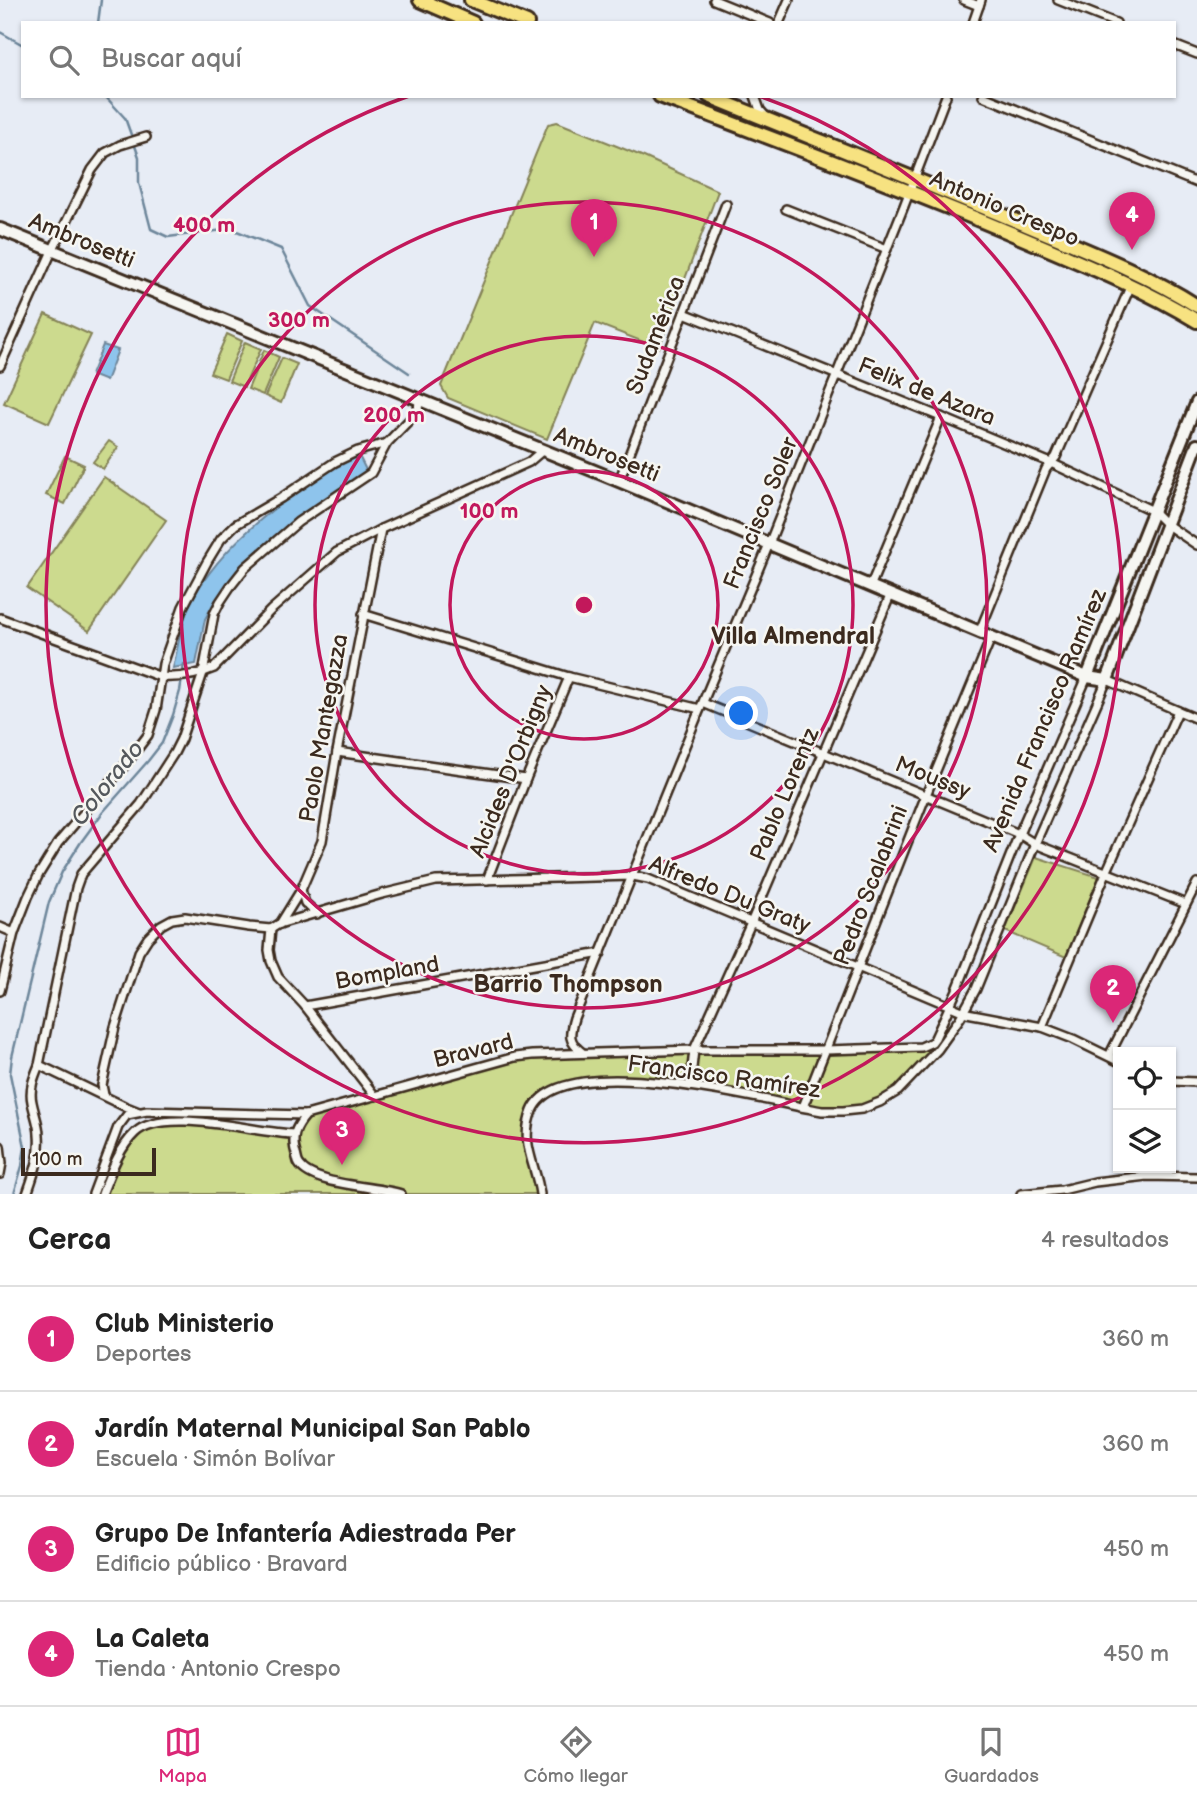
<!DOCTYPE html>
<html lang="es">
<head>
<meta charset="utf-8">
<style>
	:root { --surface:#fff; --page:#f2f2f2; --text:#222; --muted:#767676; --line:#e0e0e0; --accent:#db2777 }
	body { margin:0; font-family:"Balsamiq Sans",sans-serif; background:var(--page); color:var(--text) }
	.controls { position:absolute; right:21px; bottom:21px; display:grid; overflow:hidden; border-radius:0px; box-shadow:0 2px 5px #0004 }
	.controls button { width:63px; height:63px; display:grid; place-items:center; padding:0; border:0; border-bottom:2px solid var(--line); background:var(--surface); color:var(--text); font:35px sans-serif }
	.scale { position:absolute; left:21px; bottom:18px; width:135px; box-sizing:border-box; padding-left:7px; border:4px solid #3b2a1e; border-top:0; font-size:19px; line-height:24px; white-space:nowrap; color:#3b2a1e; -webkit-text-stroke:5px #f6f6f2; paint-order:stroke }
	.you { position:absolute; left:742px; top:714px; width:24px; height:24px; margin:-18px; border:5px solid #fff; border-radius:50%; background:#1a73e8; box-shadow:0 0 0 10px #1a73e833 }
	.badge { display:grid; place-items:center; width:46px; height:46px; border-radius:50%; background:var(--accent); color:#fff; font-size:23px; font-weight:700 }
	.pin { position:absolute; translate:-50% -58px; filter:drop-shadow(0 2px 4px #0008) }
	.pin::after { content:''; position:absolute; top:37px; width:24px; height:21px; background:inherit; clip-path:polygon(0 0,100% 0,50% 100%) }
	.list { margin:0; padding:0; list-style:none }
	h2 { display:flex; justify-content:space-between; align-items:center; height:91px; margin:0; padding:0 28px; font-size:30px }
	h2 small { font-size:23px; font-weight:400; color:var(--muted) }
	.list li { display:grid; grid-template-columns:46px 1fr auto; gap:21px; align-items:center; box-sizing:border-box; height:105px; padding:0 28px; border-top:2px solid var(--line) }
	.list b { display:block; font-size:26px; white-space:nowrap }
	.list p { margin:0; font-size:23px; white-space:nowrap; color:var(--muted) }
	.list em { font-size:23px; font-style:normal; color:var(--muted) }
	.icon { flex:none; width:38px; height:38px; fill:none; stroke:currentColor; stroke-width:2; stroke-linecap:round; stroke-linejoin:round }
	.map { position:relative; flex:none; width:1197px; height:1194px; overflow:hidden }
	.search { position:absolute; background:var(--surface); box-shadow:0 2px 5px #0004; left:21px; right:21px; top:21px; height:77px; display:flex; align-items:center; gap:18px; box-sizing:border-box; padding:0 24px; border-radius:0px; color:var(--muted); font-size:26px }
	.sheet { height:511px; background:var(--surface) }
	nav { display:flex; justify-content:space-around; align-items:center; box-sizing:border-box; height:98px; border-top:2px solid var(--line); background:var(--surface); font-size:19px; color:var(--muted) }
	nav a { display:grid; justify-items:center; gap:4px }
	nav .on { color:var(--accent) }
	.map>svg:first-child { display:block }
</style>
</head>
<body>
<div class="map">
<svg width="1197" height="1194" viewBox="0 0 1197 1194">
	<rect width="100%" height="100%" fill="#e7ecf5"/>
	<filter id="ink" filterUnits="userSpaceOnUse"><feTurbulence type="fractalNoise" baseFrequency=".0143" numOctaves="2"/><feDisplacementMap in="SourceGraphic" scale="14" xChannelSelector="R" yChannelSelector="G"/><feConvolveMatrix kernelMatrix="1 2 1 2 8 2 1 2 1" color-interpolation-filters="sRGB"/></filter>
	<g filter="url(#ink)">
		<!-- green -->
		<g fill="#ccda8e" stroke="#848256" stroke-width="2">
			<path d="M 557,122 L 644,157 L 718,191 L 659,348 L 595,323 L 547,439 L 448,398 L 441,386 L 548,124 Z"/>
			<path d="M 45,314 L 91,335 L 49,423 L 4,403 Z"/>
			<path d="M 227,334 L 242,341 L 226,379 L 210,373 Z"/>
			<path d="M 245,342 L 261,349 L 244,387 L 229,381 Z"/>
			<path d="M 264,350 L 279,357 L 263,395 L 248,389 Z"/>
			<path d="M 282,358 L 297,364 L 281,403 L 265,396 Z"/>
			<path d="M 109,441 L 118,447 L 103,469 L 93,462 Z"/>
			<path d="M 65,456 L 84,465 L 65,504 L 46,495 Z"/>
			<path d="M 104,477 L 166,520 L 89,631 L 27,588 Z"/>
			<path d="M 1036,857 L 1099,877 L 1066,957 L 1005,931 Z"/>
			<path d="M 921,1047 L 928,1051 L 929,1059 L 905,1085 L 880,1102 L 843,1111 L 690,1086 L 588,1081 L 539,1099 L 526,1135 L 540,1194 L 401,1194 L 388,1190 L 380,1194 L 102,1194 L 110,1174 L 136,1131 L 170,1121 L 293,1133 L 306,1115 L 515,1057 Z"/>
		</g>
		<!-- water -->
		<g fill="#8ec4ec" stroke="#6d869a" stroke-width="2">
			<path d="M 103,345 L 118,350 L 106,381 L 91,375 Z"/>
			<path d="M 359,456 L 367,472 L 295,519 L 241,565 L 213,604 L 205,619 L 196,664 L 173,668 C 178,648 180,625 189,606 C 218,545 299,483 359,456 Z"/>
		</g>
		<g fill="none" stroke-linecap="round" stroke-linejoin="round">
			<!-- stream -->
			<g stroke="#6d869a" stroke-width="2.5">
				<path d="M 98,23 L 101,0"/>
				<path d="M 0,32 L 23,45"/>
				<path d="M 105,96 L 125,118 L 139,157 L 139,183 L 151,229 L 168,237 L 232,229 L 281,249 L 310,306 L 409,373"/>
				<path d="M 14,1194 L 22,1166 L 25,1147 L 10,1074 L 12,1057 L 49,902 L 62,872 L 81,842 L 103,812 L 148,761 L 162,743 L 173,715 L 180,691 L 184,664"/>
			</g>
			<!-- street casing -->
			<g stroke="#3b2a1e" stroke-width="12">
				<g id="street">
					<path d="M 714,0 L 770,23"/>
					<path d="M 964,0 L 979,6"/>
					<path d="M 1058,0 L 1116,23"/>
					<path d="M 779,23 L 789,0"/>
					<path d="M 973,23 L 981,0"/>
					<path d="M 1174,45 L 1197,54"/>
					<path d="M 755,96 L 760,110 L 766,117"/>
					<path d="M 983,96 L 1197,183"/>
					<path d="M 786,209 L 887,249"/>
					<path d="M 684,313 L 941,417 L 1051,463 L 1153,511 L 1166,524 L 1197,545"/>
					<path d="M 0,366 L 52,251 L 92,170 L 105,153 L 120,145 L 146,137"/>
					<path d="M 619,481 L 726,204"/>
					<path d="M 870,587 L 941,417"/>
					<path d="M 363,614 L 569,677 L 700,709"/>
					<path d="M 0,618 L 161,677 C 179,678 198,675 214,668 L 271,610 L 337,552 L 381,529 L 529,462 L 543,450"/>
					<path d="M 979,633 L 1046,469 L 1056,457 L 1131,285"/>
					<path d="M 703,703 L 1019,834 L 1035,844 L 1186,904"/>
					<path d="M 337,752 L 526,779"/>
					<path d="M 487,880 L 526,779 L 569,677"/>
					<path d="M 301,890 L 305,903 L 317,914"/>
					<path d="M 280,924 L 301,890 L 322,841 L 337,752 L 381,529"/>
					<path d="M 0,927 L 14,933"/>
					<path d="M 271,929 L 279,924 L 382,894 L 436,881 L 633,876 L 648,879 L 967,1013 L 1042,1027 L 1073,1039 L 1118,1061"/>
					<path d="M 271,929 L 269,950 L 271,961 L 278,977 L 305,1006 L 375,1096"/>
					<path d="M 0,991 L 14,933 L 28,897 L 39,874 L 58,843 L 126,764 L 148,735 L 156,710 L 163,664 L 183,607 L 207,562 L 221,539 L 235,525 L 281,498 L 335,462 L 358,451 L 387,443"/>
					<path d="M 305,1006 L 601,953"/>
					<path d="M 1042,1027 L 1106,873 L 1178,711"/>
					<path d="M 583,1053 C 568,1042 569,1035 574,1018 L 700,709 L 769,544 L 904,206 L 946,96"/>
					<path d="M 1109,1056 L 1197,883"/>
					<path d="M 39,1065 L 124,1106 L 139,1112"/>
					<path d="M 1171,1081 L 1197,1082"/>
					<path d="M 690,1086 L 694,1050 L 751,923 L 890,596"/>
					<path d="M 104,1095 L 102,1085 L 115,1027 L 139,952 L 148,938 L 161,925 L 172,919 L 185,917 L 249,927 L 271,929"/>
					<path d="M 803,1107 L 926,795 L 991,638"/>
					<path d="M 306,1115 C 295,1128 291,1137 296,1154 C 297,1157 297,1161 299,1164 C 313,1186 377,1186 401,1194"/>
					<path d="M 0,1146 L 2,1163 L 0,1174"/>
					<path d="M 27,1194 C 34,1174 41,1156 39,1135 C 39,1124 34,1113 32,1102 C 29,1089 34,1077 39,1065 L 76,888 L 81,874 L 141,804 L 174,753 L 181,739 L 203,673 L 214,614 L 220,602 L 230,587 L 245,568 L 298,522 L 371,473 L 387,443 L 418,411 L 419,400"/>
					<path d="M 93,1194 L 118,1127 L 127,1115 L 147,1111 L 306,1115 L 515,1057 L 532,1055 L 694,1050 L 826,1050 L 921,1047 L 932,1042 L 935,1038 L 957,990 L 1019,834 L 1087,677"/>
					<path d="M 102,1194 C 110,1174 119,1148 135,1133 C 163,1106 256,1133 293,1134"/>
					<path d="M 540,1194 C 536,1164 519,1143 532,1111 C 559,1046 768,1102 822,1111 L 843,1111 L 862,1109 L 880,1102 L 898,1091 L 938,1049 L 960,1018 L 976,989 L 1035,844 L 1107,680 L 1197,719"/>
					<path d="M 1021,1194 L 1062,1190 L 1095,1182 L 1147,1176 L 1197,1177"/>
				</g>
			</g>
			<!-- secondary casing -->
			<g stroke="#3b2a1e" stroke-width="16">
				<g id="secondary">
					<path d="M 0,229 L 619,481 L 1087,677 L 1107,680 L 1197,445"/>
					<path d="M 1087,677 L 1197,402"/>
				</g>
			</g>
			<!-- primary casing -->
			<g stroke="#3b2a1e" stroke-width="18">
				<g id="primary">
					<path d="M 420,0 L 473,23"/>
					<path d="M 471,0 L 527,23"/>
					<path d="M 660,96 C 776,140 892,183 1006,231 C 1071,259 1136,284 1197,321"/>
					<path d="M 709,96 C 812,138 916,179 1019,222 C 1080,248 1142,271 1197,306"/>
				</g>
			</g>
			<!-- street -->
			<use href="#street" stroke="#f6f6f2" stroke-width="7"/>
			<!-- secondary -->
			<use href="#secondary" stroke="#f6f6f2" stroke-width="10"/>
			<!-- primary -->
			<use href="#primary" stroke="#f7e281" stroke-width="12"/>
		</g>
	</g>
	<!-- distance rings -->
	<g fill="none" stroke="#c2185b" stroke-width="3.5">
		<circle cx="584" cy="605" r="134"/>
		<circle cx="584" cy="605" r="269"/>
		<circle cx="584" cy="605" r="403"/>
		<path d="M759 96A538 538 0 1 1 409 96"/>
	</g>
	<g text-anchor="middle" stroke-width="5" stroke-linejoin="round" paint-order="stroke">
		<!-- street labels -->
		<g font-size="23" fill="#3b2a1e" stroke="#f6f6f2">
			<text transform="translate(1005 208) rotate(23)" y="8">Antonio Crespo</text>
			<text transform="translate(82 240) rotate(22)" y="8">Ambrosetti</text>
			<text transform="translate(655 335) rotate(-69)" y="8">Sudamérica</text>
			<text transform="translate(927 391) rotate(22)" y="8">Felix de Azara</text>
			<text transform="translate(607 454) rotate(22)" y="8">Ambrosetti</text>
			<text transform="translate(760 513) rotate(-68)" y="8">Francisco Soler</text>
			<text transform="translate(1044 720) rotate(-67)" y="8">Avenida Francisco Ramírez</text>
			<text transform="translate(323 728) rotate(-80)" y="8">Paolo Mantegazza</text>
			<text transform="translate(510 771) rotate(-68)" y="8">Alcides D'Orbigny</text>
			<text transform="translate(933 777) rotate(22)" y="8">Moussy</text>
			<text transform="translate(784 794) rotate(-67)" y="8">Pablo Lorentz</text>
			<text transform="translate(870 885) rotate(-69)" y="8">Pedro Scalabrini</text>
			<text transform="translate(730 894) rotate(22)" y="8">Alfredo Du Graty</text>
			<text transform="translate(387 972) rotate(-10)" y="8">Bompland</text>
			<text transform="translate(473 1050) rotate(-14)" y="8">Bravard</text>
			<text transform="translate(724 1076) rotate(8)" y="8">Francisco Ramírez</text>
		</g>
		<!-- neighbourhood labels -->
		<g font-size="24" font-weight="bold" fill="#3b2a1e" stroke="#f6f6f2">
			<text x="793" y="644">Villa Almendral</text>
			<text x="568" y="992">Barrio Thompson</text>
		</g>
		<!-- water labels -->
		<g font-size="24" font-style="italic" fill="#54585c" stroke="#f6f6f2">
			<text transform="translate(107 783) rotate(-51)" y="8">Colorado</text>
		</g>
	</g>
	<circle cx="584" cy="605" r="10" fill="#c2185b" stroke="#f6f6f2" stroke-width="3.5"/>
	<g font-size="21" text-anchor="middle" font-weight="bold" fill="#c2185b" stroke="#f6f6f2" stroke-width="5" stroke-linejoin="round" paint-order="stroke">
		<text x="204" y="232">400 m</text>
		<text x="299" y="327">300 m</text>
		<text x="394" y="422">200 m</text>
		<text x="489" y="518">100 m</text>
	</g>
</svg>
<div class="controls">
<button><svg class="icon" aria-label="locate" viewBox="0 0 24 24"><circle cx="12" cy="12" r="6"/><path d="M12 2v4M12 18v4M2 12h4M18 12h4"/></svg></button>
<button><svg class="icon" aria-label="layers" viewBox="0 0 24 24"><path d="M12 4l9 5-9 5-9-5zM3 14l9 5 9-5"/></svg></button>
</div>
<div class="scale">100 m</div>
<div class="you"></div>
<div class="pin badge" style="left:594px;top:257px">1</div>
<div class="pin badge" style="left:1113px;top:1023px">2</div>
<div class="pin badge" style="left:342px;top:1165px">3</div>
<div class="pin badge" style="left:1132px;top:250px">4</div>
<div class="search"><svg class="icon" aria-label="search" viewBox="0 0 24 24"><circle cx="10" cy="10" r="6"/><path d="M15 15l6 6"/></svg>Buscar aquí</div>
</div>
<section class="sheet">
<h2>Cerca<small>4 resultados</small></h2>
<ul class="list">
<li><span class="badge">1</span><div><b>Club Ministerio</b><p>Deportes</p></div><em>360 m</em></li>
<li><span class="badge">2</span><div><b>Jardín Maternal Municipal San Pablo</b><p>Escuela · Simón Bolívar</p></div><em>360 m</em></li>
<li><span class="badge">3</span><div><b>Grupo De Infantería Adiestrada Per</b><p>Edificio público · Bravard</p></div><em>450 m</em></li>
<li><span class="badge">4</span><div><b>La Caleta</b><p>Tienda · Antonio Crespo</p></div><em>450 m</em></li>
</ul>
</section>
<nav>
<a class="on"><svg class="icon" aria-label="map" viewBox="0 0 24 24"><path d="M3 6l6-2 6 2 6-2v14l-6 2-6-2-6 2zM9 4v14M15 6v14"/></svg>Mapa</a>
<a><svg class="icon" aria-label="directions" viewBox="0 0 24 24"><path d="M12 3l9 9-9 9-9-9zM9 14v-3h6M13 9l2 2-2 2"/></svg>Cómo llegar</a>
<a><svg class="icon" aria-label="saved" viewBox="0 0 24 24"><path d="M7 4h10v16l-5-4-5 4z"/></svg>Guardados</a>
</nav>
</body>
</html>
